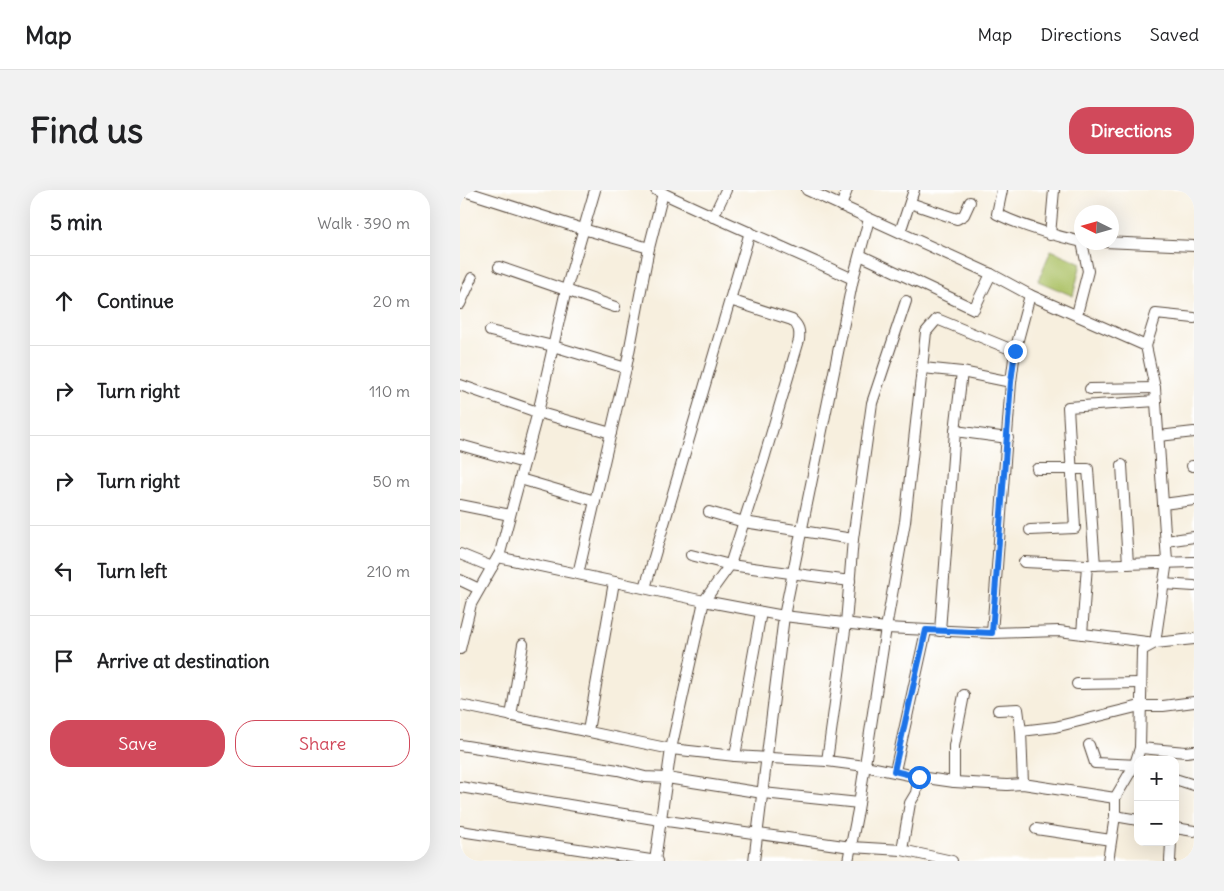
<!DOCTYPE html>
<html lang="en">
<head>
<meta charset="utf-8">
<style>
	:root { --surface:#fff; --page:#f2f2f2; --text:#202124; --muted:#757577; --line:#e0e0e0; --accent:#d1495b }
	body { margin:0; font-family:Delius,sans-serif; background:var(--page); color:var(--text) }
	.controls { position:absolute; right:15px; bottom:15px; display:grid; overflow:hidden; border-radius:10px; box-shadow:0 5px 20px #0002 }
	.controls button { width:45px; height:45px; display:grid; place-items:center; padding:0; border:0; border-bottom:1px solid var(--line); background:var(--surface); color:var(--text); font:25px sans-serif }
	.compass { position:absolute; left:614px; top:15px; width:45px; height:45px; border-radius:50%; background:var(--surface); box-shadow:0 5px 20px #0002; rotate:275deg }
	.stop { position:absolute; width:15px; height:15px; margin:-11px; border:4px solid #1a73e8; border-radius:50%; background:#fff }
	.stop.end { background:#1a73e8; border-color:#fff; box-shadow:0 1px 5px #0008 }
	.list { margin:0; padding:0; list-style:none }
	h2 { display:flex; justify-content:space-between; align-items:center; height:65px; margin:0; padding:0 20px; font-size:21px }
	h2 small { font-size:16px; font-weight:400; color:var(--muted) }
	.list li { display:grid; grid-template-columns:32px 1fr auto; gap:15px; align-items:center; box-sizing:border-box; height:90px; padding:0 20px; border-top:1px solid var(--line) }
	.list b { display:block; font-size:19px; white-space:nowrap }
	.list em { font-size:16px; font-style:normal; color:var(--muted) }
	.actions { display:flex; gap:10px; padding:15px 20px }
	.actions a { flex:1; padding:11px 0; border:1px solid var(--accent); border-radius:20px; text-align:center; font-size:18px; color:var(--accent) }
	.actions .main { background:var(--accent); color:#fff }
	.icon { flex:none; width:28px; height:28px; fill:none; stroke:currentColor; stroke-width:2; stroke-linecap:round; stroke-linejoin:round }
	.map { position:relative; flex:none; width:734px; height:671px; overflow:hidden; border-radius:20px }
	header { display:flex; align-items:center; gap:30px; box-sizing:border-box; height:70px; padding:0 25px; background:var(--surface); border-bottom:1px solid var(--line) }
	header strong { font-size:24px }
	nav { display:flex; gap:28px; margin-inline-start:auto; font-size:18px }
	.intro { display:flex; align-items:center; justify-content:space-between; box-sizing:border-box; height:120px; padding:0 30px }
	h1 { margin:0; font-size:35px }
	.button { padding:12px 22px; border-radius:20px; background:var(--accent); color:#fff; font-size:18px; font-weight:700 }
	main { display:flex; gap:30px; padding:0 30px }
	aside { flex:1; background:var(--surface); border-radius:20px; box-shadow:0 5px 20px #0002 }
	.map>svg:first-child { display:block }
</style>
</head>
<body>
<header>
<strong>Map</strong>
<nav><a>Map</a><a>Directions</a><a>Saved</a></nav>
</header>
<div class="intro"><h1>Find us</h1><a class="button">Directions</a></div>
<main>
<aside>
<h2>5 min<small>Walk · 390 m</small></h2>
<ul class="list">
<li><svg class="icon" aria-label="ahead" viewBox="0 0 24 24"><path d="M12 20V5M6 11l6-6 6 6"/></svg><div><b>Continue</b></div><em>20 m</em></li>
<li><svg class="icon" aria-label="right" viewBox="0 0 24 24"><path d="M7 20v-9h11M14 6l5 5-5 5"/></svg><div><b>Turn right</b></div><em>110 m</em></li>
<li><svg class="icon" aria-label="right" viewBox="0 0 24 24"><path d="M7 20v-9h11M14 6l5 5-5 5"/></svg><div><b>Turn right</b></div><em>50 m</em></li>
<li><svg class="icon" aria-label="left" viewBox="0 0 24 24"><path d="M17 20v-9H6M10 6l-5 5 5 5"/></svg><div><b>Turn left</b></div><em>210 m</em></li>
<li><svg class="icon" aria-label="arrive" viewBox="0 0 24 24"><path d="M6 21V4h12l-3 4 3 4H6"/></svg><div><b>Arrive at destination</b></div></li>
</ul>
<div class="actions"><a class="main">Save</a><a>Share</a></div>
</aside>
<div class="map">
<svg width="734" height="671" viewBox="0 0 734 671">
	<rect width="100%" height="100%" fill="#fff"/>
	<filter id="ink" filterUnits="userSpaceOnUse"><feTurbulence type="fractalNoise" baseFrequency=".02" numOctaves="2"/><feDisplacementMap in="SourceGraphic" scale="10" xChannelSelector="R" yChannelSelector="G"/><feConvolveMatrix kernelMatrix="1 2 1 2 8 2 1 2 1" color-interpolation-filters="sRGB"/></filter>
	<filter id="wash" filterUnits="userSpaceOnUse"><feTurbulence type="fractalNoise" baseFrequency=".0096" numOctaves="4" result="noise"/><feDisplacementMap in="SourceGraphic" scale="20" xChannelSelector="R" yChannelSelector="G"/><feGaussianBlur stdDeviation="1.12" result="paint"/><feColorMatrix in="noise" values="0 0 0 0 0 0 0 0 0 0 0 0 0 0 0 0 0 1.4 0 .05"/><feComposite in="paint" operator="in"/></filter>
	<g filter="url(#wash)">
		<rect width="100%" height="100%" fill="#f7efde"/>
		<!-- green -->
		<path fill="#adc267" stroke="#747642" d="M 591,60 L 621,73 L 613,106 L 578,91 Z"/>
	</g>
	<g filter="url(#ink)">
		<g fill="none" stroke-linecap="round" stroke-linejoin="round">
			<!-- street casing -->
			<g stroke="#57483b" stroke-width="12">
				<g id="street">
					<path d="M 196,0 C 261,31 328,59 393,89"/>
					<path d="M 347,0 L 531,84 L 570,105 L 686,156 L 695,198 L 707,371 L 695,453"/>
					<path d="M 542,0 L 537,24 C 564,37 592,45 622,52"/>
					<path d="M 4,1 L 123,39 L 189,58"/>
					<path d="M 450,13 L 497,29 L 504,25 L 510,12"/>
					<path d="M 381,16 L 387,0"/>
					<path d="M 253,27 L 266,0"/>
					<path d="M 440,42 L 454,0"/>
					<path d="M 590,45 L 594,0"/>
					<path d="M 644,52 L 734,56"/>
					<path d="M 400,65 L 514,119 L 531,84"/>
					<path d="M 39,77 L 155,117"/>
					<path d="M 0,114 L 12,88"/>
					<path d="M 617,124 L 628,81 L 622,52"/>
					<path d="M 30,141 L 93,156 L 166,178 L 118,384"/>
					<path d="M 686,156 L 696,124 L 734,128"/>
					<path d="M 166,178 L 189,58 L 203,3"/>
					<path d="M 463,178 L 502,182 L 551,192"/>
					<path d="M 0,195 L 77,222 L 151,243"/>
					<path d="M 630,199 L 695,198"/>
					<path d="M 495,241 L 548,248"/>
					<path d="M 699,246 L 734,242"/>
					<path d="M 0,255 L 64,273"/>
					<path d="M 662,275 L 668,374"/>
					<path d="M 732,276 L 734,276"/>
					<path d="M 577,279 L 628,279 L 635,375"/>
					<path d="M 60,289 L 135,311"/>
					<path d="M 703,314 L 734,310"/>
					<path d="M 0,315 L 50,325"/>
					<path d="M 249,322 L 284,332 L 393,349"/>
					<path d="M 570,340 L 615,338 L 608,217 L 696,211"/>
					<path d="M 706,351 L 734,347"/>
					<path d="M 0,364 L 32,377"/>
					<path d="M 231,365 L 270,375 L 390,391"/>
					<path d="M 38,367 L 244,411 L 324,426 L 426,438 L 532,443 L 599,441 L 695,453 L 734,449"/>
					<path d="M 564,372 L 627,375 L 622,444"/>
					<path d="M 630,375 L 734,372"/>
					<path d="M 0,390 L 19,399"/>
					<path d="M 703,394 L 734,396"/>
					<path d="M 185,398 L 290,42"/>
					<path d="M 480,441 L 495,241 L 502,182"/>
					<path d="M 532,443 L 551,192 L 555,161 L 570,105"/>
					<path d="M 0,459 L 11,414 L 40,363 L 80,214 L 106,100 L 135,0"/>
					<path d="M 617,494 L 680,493"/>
					<path d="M 0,515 L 211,559 L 275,566 L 367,571 L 405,576 L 459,587 L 494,592 L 547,595 L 563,594 L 655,608"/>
					<path d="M 538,520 L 558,519 L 561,541 L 563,594"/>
					<path d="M 51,526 L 63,454"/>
					<path d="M 128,541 L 154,392"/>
					<path d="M 561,541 L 595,537 L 680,516 L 703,516 L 734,512"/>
					<path d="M 0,555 L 158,580 L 185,587 L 207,588 L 303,603 L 399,613"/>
					<path d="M 629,555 L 635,573 L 678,575"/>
					<path d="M 680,558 L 726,562 L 734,561"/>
					<path d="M 275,566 L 301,422"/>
					<path d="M 367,571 L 386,433 L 393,349 L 412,213 L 446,111"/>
					<path d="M 435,581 L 466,441"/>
					<path d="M 715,589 L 734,595"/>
					<path d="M 494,592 L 494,556 L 504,505"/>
					<path d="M 0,597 L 200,630 L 391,657 L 442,660 L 492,671"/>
					<path d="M 655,626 L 678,630"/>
					<path d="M 715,638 L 734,641"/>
					<path d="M 576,639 L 651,650"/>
					<path d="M 0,641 L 197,671"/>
					<path d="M 442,660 L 450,613 L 456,603 L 459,587"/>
					<path d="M 195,671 L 211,559 L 244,411 L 270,375 L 303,272 L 339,150 C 340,141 339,136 332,130 L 270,110"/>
					<path d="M 294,671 L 324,426 L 393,89 L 409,29"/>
					<path d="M 388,671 L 398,620 L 426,438 L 445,332 L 466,142 L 477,129 L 555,161"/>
					<path d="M 648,671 L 655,626 L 655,608 L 675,574 L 680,558 L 682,460 L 695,453"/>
					<path d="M 710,671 L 711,652"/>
				</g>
			</g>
			<!-- street -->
			<use href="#street" stroke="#fff" stroke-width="10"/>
		</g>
	</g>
	<g fill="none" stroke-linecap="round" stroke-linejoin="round" filter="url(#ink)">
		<!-- route -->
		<path stroke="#1a73e8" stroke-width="6" d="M 459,587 L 434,581 L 466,440 L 532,443 L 551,192 L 555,161"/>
	</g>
</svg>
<div class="controls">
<button>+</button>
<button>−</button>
</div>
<svg class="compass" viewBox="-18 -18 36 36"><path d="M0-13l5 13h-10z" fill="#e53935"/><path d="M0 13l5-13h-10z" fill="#757577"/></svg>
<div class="stop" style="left:459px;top:587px"></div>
<div class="stop end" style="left:555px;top:161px"></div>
</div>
</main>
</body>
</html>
